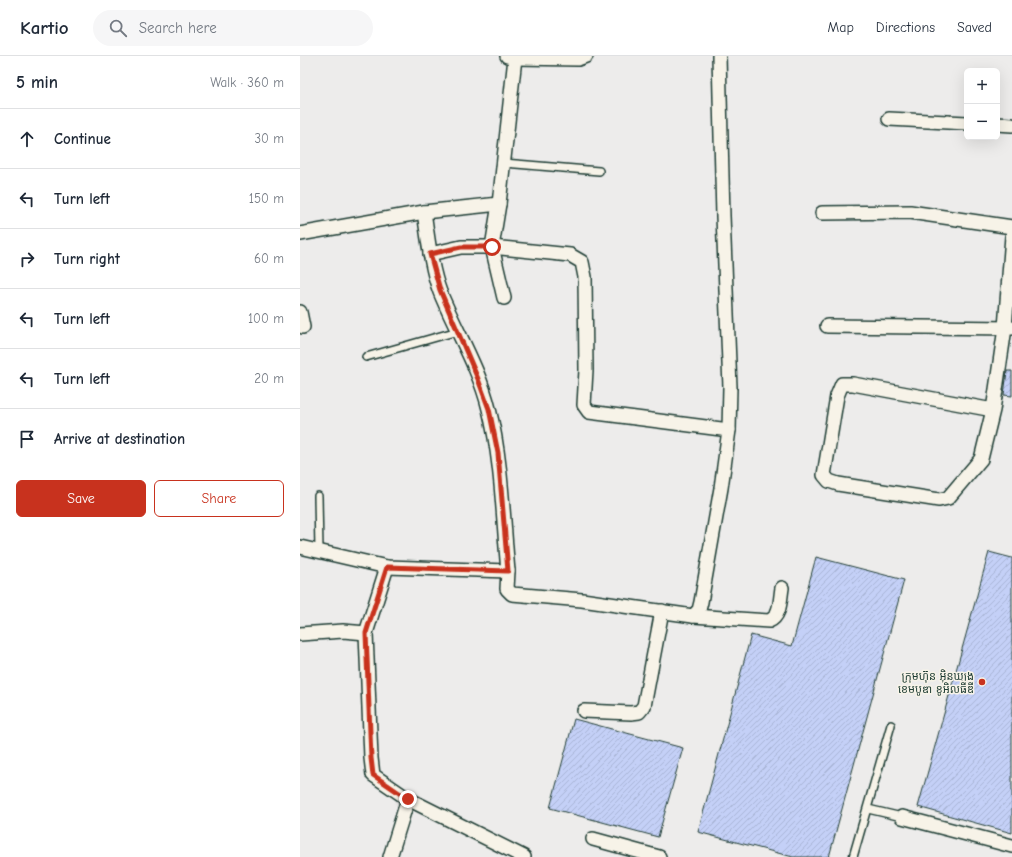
<!DOCTYPE html>
<html lang="en">
<head>
<meta charset="utf-8">
<style>
	:root { --surface:#fff; --page:#f6f6f7; --text:#1f2937; --muted:#747a83; --line:#e0e1e3; --accent:#c8321e }
	body { margin:0; font-family:"Comic Neue","Noto Sans Khmer",sans-serif; background:var(--page); color:var(--text) }
	.controls { position:absolute; right:12px; top:12px; display:grid; overflow:hidden; border-radius:6px; box-shadow:0 4px 16px #0002 }
	.controls button { width:36px; height:36px; display:grid; place-items:center; padding:0; border:0; border-bottom:1px solid var(--line); background:var(--surface); color:var(--text); font:20px sans-serif }
	.stop { position:absolute; width:12px; height:12px; margin:-9px; border:3px solid #c8321e; border-radius:50%; background:#fff }
	.stop.end { background:#c8321e; border-color:#fff; box-shadow:0 1px 4px #0008 }
	.list { margin:0; padding:0; list-style:none }
	h2 { display:flex; justify-content:space-between; align-items:center; height:52px; margin:0; padding:0 16px; font-size:17px }
	h2 small { font-size:13px; font-weight:400; color:var(--muted) }
	.list li { display:grid; grid-template-columns:26px 1fr auto; gap:12px; align-items:center; box-sizing:border-box; height:60px; padding:0 16px; border-top:1px solid var(--line) }
	.list b { display:block; font-size:15px; white-space:nowrap }
	.list em { font-size:13px; font-style:normal; color:var(--muted) }
	.actions { display:flex; gap:8px; padding:12px 16px }
	.actions a { flex:1; padding:9px 0; border:1px solid var(--accent); border-radius:6px; text-align:center; font-size:14px; color:var(--accent) }
	.actions .main { background:var(--accent); color:#fff }
	.icon { flex:none; width:22px; height:22px; fill:none; stroke:currentColor; stroke-width:2; stroke-linecap:round; stroke-linejoin:round }
	.map { position:relative; flex:none; width:712px; height:801px; overflow:hidden }
	header { display:flex; align-items:center; gap:24px; box-sizing:border-box; height:56px; padding:0 20px; background:var(--surface); border-bottom:1px solid var(--line) }
	header strong { font-size:19px }
	nav { display:flex; gap:22px; margin-inline-start:auto; font-size:14px }
	.search { width:280px; height:36px; background:var(--page); display:flex; align-items:center; gap:10px; box-sizing:border-box; padding:0 14px; border-radius:22px; color:var(--muted); font-size:15px }
	main { display:flex }
	aside { flex:1; background:var(--surface) }
	.map>svg:first-child { display:block }
</style>
</head>
<body>
<header>
<strong>Kartio</strong>
<div class="search"><svg class="icon" aria-label="search" viewBox="0 0 24 24"><circle cx="10" cy="10" r="6"/><path d="M15 15l6 6"/></svg>Search here</div>
<nav><a>Map</a><a>Directions</a><a>Saved</a></nav>
</header>
<main>
<aside>
<h2>5 min<small>Walk · 360 m</small></h2>
<ul class="list">
<li><svg class="icon" aria-label="ahead" viewBox="0 0 24 24"><path d="M12 20V5M6 11l6-6 6 6"/></svg><div><b>Continue</b></div><em>30 m</em></li>
<li><svg class="icon" aria-label="left" viewBox="0 0 24 24"><path d="M17 20v-9H6M10 6l-5 5 5 5"/></svg><div><b>Turn left</b></div><em>150 m</em></li>
<li><svg class="icon" aria-label="right" viewBox="0 0 24 24"><path d="M7 20v-9h11M14 6l5 5-5 5"/></svg><div><b>Turn right</b></div><em>60 m</em></li>
<li><svg class="icon" aria-label="left" viewBox="0 0 24 24"><path d="M17 20v-9H6M10 6l-5 5 5 5"/></svg><div><b>Turn left</b></div><em>100 m</em></li>
<li><svg class="icon" aria-label="left" viewBox="0 0 24 24"><path d="M17 20v-9H6M10 6l-5 5 5 5"/></svg><div><b>Turn left</b></div><em>20 m</em></li>
<li><svg class="icon" aria-label="arrive" viewBox="0 0 24 24"><path d="M6 21V4h12l-3 4 3 4H6"/></svg><div><b>Arrive at destination</b></div></li>
</ul>
<div class="actions"><a class="main">Save</a><a>Share</a></div>
</aside>
<div class="map">
<svg width="712" height="801" viewBox="0 0 712 801">
	<defs>
		<pattern id="building-hatch" width="6" height="6" patternUnits="userSpaceOnUse"><rect width="6" height="6" fill="#c4d0f7"/><path d="M-1 1l2-2M0 6l6-6M5 7l2-2" fill="none" stroke="#a8b4d4"/></pattern>
	</defs>
	<rect width="100%" height="100%" fill="#edeceb"/>
	<filter id="ink" filterUnits="userSpaceOnUse"><feTurbulence type="fractalNoise" baseFrequency=".025" numOctaves="2"/><feDisplacementMap in="SourceGraphic" scale="8" xChannelSelector="R" yChannelSelector="G"/><feConvolveMatrix kernelMatrix="1 2 1 2 8 2 1 2 1" color-interpolation-filters="sRGB"/></filter>
	<g filter="url(#ink)">
		<!-- building -->
		<g fill="url(#building-hatch)" stroke="#1f3d34">
			<path d="M 707,315 L 712,315 L 712,340 L 704,339 Z"/>
			<path d="M 689,496 L 712,502 L 712,777 L 618,751 Z"/>
			<path d="M 516,501 L 604,524 L 529,801 L 493,801 L 398,776 L 451,579 L 492,590 Z"/>
			<path d="M 274,663 L 383,692 L 358,781 L 250,752 Z"/>
		</g>
		<g fill="none" stroke-linecap="round" stroke-linejoin="round">
			<!-- lane casing -->
			<g stroke="#1f3d34" stroke-width="10">
				<g id="lane">
					<path d="M 204,107 L 299,115"/>
					<path d="M 66,301 L 158,275"/>
					<path d="M 18,440 L 19,495"/>
					<path d="M 568,753 L 602,761"/>
					<path d="M 553,801 L 591,669"/>
				</g>
			</g>
			<!-- street casing -->
			<g stroke="#1f3d34" stroke-width="16">
				<g id="street">
					<path d="M 207,0 L 215,2 L 278,3 L 286,0"/>
					<path d="M 589,63 L 667,67"/>
					<path d="M 697,68 L 712,69"/>
					<path d="M 124,156 C 128,182 131,212 140,236 C 156,275 179,312 189,353 C 202,404 203,463 208,515 L 207,533 L 212,538 L 282,544 L 393,560 L 469,565 C 481,560 480,543 482,532"/>
					<path d="M 522,157 L 610,156 L 712,171"/>
					<path d="M 0,178 L 124,156 L 199,148"/>
					<path d="M 130,198 L 161,191 L 192,191 L 270,199 L 282,206 L 285,221 L 286,314 L 284,349 L 289,356 L 429,374"/>
					<path d="M 204,242 L 192,191 L 199,148 L 215,2"/>
					<path d="M 0,256 L 3,271"/>
					<path d="M 527,270 L 712,272"/>
					<path d="M 693,354 L 553,328 L 542,328 L 537,340 L 524,419 L 529,425 L 538,428 L 639,444 L 648,442 L 681,403 L 693,354 L 705,272 L 712,180"/>
					<path d="M 0,491 L 87,511 L 208,515"/>
					<path d="M 393,560 L 399,554 L 401,546 L 421,432 L 429,374 L 430,331 L 423,160 L 419,0"/>
					<path d="M 66,577 L 71,702 L 73,719 L 108,743 L 224,801"/>
					<path d="M 0,578 L 43,575 L 66,577 L 87,511"/>
					<path d="M 284,655 L 331,657 L 339,656 L 344,650 L 362,555"/>
					<path d="M 602,761 L 712,790"/>
					<path d="M 293,783 L 359,801"/>
					<path d="M 90,801 L 108,743"/>
				</g>
			</g>
			<!-- lane -->
			<use href="#lane" stroke="#f7f3e8" stroke-width="7"/>
			<!-- street -->
			<use href="#street" stroke="#f7f3e8" stroke-width="13"/>
		</g>
	</g>
	<g fill="none" stroke-linecap="round" stroke-linejoin="round" filter="url(#ink)">
		<!-- route -->
		<path stroke="#c8321e" stroke-width="5" d="M 108,743 L 73,719 L 71,702 L 66,577 L 87,511 L 208,515 L 198,397 L 189,353 L 178,323 L 140,234 L 130,198 L 161,191 L 192,191"/>
	</g>
	<!-- markers -->
	<circle fill="#c8321e" stroke="#f7f3e8" stroke-width="1.5" cx="682" cy="626" r="4"/>
	<g text-anchor="middle" stroke-width="3" stroke-linejoin="round" paint-order="stroke">
		<!-- poi labels -->
		<g font-size="11" fill="#1f3d34" stroke="#f7f3e8" text-anchor="end">
			<text x="674" y="624">ក្រុមហ៊ុន អ៊ិនឃ្យុង<tspan x="674" dy="13">ខេមបូឌា ខូអិលធីឌី</tspan></text>
		</g>
	</g>
</svg>
<div class="controls">
<button>+</button>
<button>−</button>
</div>
<div class="stop" style="left:192px;top:191px"></div>
<div class="stop end" style="left:108px;top:743px"></div>
</div>
</main>
</body>
</html>
